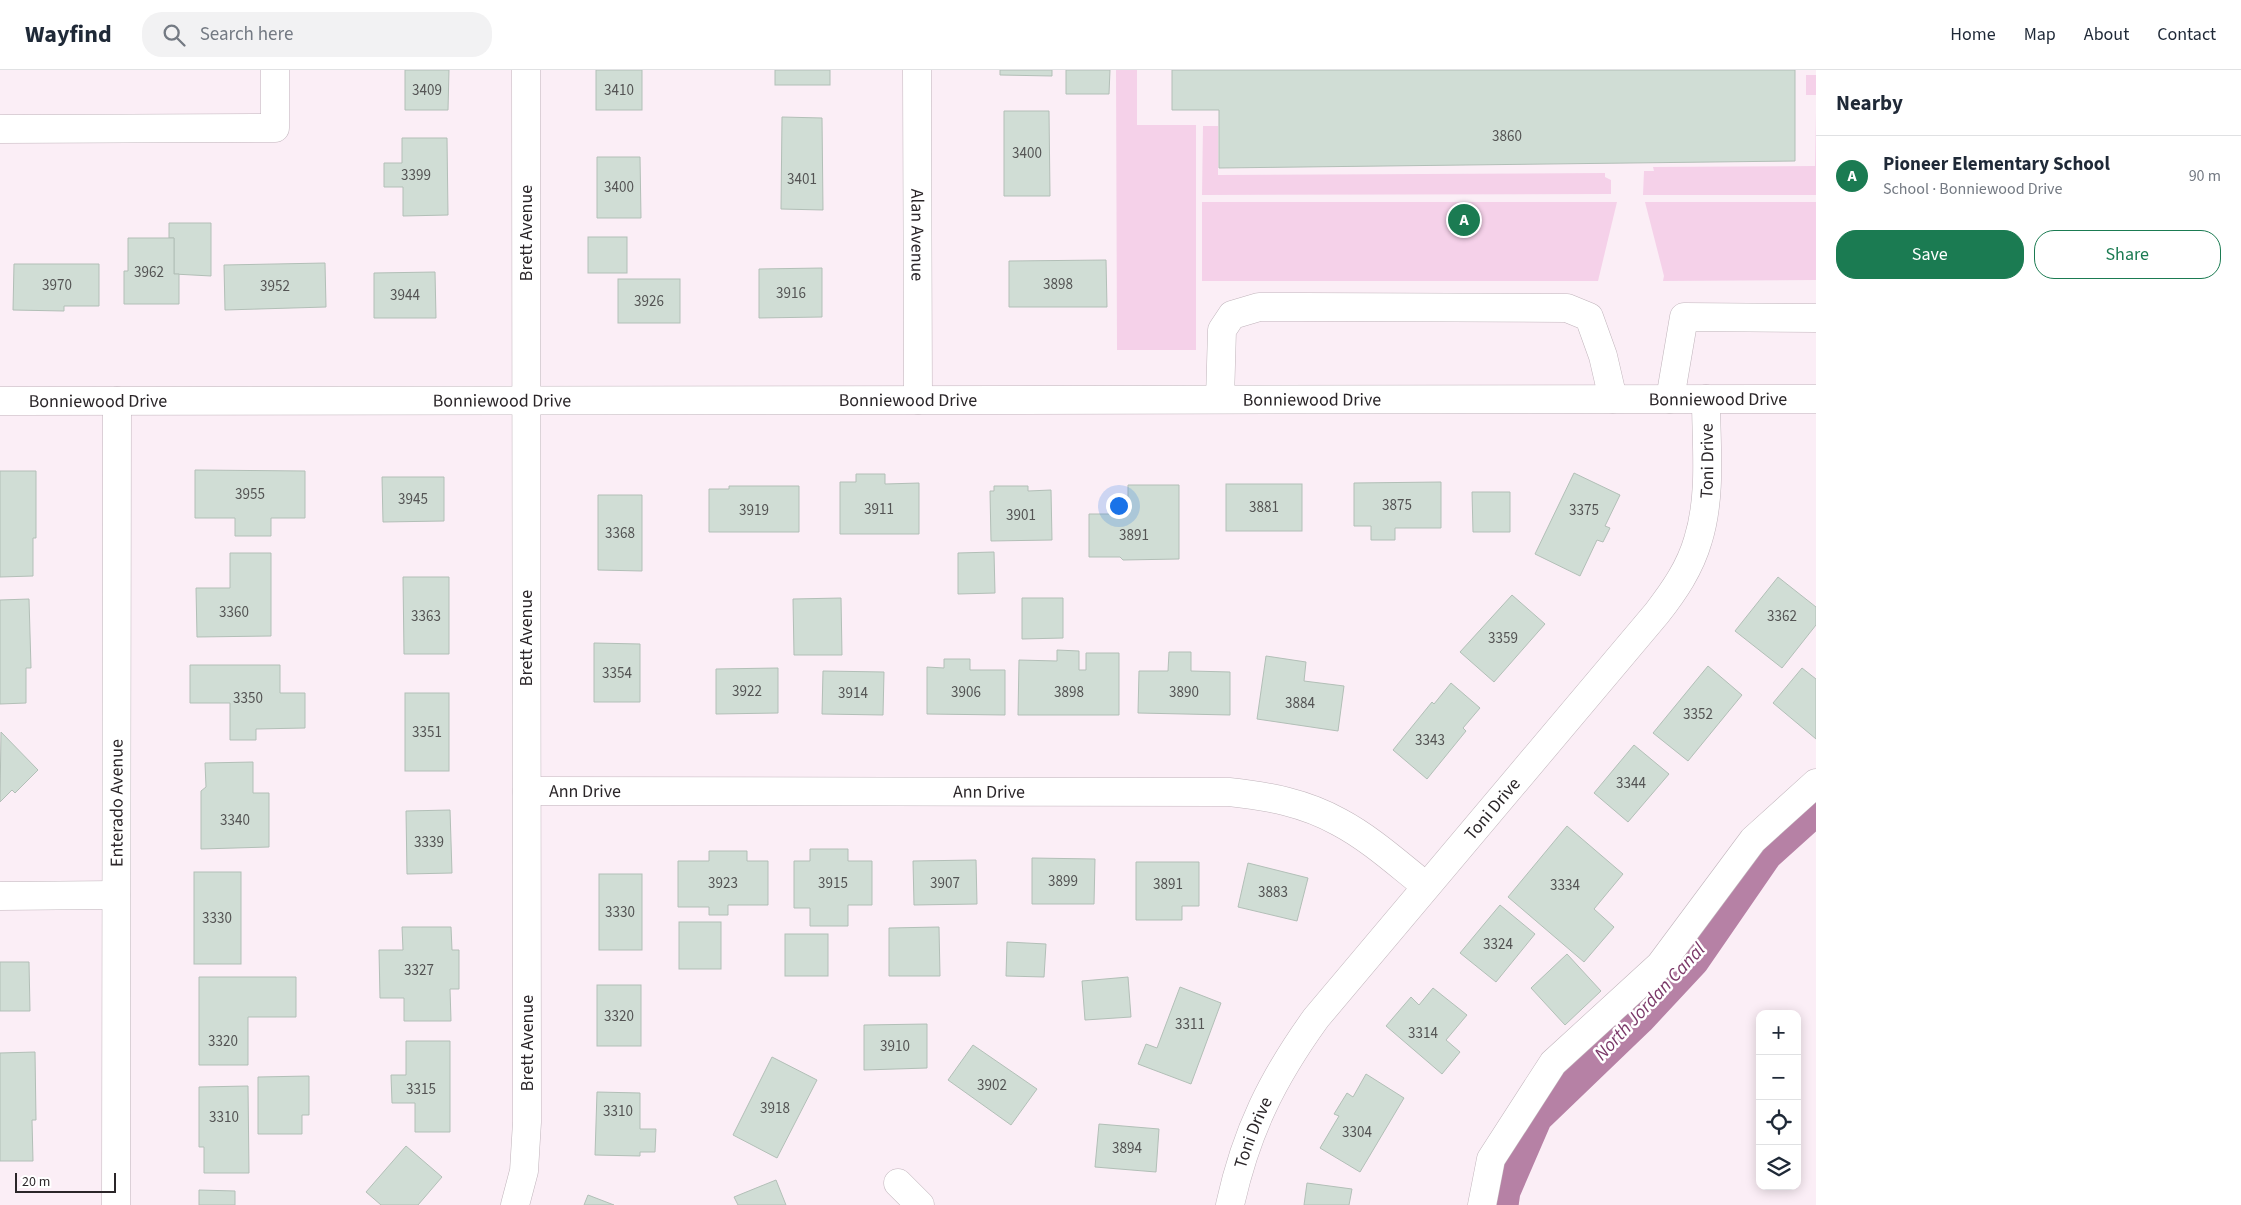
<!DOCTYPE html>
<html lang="en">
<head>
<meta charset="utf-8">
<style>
	:root { --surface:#fff; --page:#f2f2f3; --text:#1f2937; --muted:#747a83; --line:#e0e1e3; --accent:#1b7b52 }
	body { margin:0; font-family:"Source Sans 3",sans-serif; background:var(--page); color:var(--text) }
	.controls { position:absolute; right:15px; bottom:15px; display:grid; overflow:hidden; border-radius:10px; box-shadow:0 2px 12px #0003 }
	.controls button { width:45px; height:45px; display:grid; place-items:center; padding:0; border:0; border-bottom:1px solid var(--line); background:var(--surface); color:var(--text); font:25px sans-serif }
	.scale { position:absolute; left:15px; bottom:12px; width:101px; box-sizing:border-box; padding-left:5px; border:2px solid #2b2629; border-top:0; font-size:14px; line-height:18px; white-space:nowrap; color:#2b2629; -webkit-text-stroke:4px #fff; paint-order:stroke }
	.you { position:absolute; left:1118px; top:435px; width:18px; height:18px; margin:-12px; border:4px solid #fff; border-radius:50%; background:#1a73e8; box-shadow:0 0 0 8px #1a73e833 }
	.badge { display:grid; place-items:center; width:32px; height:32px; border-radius:50%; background:var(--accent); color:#fff; font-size:16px; font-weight:700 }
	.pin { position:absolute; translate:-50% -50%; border:2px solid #fff; box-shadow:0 1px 5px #0006 }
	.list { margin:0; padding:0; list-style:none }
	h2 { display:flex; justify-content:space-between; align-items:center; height:65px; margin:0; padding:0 20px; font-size:21px }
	h2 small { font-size:16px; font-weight:400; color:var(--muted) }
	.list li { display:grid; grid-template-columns:32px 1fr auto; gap:15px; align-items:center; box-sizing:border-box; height:80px; padding:0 20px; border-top:1px solid var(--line) }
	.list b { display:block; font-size:19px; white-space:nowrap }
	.list p { margin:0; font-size:16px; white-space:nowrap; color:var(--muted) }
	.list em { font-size:16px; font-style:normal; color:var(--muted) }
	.actions { display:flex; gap:10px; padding:15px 20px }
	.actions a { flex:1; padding:11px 0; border:1px solid var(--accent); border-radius:20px; text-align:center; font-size:18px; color:var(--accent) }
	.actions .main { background:var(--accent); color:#fff }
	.icon { flex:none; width:28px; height:28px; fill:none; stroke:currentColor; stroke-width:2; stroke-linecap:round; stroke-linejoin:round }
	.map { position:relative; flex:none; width:1816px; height:1135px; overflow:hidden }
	header { display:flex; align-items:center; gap:30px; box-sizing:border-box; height:70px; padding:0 25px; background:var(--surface); border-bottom:1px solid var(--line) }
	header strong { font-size:24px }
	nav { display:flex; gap:28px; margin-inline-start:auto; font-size:18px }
	.search { width:350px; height:45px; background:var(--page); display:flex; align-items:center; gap:12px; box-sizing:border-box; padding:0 18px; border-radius:20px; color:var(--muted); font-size:19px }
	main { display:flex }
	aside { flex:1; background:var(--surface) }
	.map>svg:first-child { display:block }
</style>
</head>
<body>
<header>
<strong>Wayfind</strong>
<div class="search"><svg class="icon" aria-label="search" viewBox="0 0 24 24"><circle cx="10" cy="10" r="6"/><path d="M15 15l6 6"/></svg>Search here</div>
<nav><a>Home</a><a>Map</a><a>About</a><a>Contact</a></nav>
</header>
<main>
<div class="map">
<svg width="1816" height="1135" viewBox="0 0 1816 1135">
	<rect width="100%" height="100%" fill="#fbeef6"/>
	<!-- green -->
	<g fill="#f5d1e9">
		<path d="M 1116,0 L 1137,0 L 1137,55 L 1196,55 L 1196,280 L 1117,280 Z"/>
		<rect x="1806" y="5" width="10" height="20"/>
		<path d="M 1816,42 L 1816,125 L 1643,125 L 1644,101 L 1654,101 L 1653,97 L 1815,96 Z"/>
		<path d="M 1203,56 L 1218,56 L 1218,105 L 1605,103 L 1605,107 L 1611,110 L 1611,124 L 1202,125 Z"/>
		<path d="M 1202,132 L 1617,132 L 1598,211 L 1202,211 Z"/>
		<path d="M 1645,132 L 1816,132 L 1816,210 L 1663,211 L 1664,206 Z"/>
	</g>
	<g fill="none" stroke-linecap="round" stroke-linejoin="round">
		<!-- canal -->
		<path stroke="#b681a5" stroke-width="35" d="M 1501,1135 L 1503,1121 L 1535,1047 L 1638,948 L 1692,890 L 1765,784 L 1816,738"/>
	</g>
	<!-- building -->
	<g fill="#d0ddd5" stroke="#b2bfb7">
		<path d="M 405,0 L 449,0 L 448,40 L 405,40 Z"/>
		<rect x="596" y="0" width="46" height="40"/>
		<rect x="775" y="0" width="55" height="15"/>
		<path d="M 1000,0 L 1052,0 L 1052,6 L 1000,5 Z"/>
		<path d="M 1066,0 L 1110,0 L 1109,24 L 1066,24 Z"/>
		<path d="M 1172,0 L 1795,0 L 1795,91 L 1219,98 L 1219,40 L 1172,40 Z"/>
		<path d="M 1004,41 L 1049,41 L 1050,126 L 1004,126 Z"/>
		<path d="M 782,47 L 822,48 L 823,140 L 781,139 Z"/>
		<path d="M 402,68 L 447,68 L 448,145 L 403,146 L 403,117 L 384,117 L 384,93 L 402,93 Z"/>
		<path d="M 597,87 L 640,87 L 641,148 L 597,148 Z"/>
		<path d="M 169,153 L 211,153 L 211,206 L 174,204 L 174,168 L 169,168 Z"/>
		<rect x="588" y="167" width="39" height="36"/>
		<path d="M 128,168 L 174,168 L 174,204 L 179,204 L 179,234 L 124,234 L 124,201 L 128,201 Z"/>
		<path d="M 1106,190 L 1107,237 L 1009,237 L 1009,191 Z"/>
		<path d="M 325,193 L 326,237 L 225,240 L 224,195 Z"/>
		<path d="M 14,194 L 99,194 L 99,236 L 64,236 L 64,241 L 13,240 Z"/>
		<path d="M 822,198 L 822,247 L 759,248 L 759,199 Z"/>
		<path d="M 435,202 L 436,248 L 374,248 L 374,203 Z"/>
		<rect x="618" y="209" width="62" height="44"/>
		<path d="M 195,400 L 305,401 L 305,448 L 271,448 L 271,466 L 235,466 L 235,448 L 195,448 Z"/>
		<path d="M 0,401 L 36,401 L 36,468 L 33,468 L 33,506 L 0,507 Z"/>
		<path d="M 1574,403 L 1620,425 L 1605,456 L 1610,458 L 1603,472 L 1597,470 L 1580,506 L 1535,484 Z"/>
		<path d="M 856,404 L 885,404 L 885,414 L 919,413 L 919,464 L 840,464 L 840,412 L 856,412 Z"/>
		<path d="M 382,407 L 444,407 L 444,451 L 383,452 Z"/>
		<path d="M 1441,412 L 1441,458 L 1395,458 L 1395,470 L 1371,470 L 1371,456 L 1354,456 L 1354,413 Z"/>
		<rect x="1226" y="414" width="76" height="47"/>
		<path d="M 1128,415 L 1179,415 L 1179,489 L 1123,490 L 1120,487 L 1089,487 L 1089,444 L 1128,444 Z"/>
		<path d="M 729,416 L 799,416 L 799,462 L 709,462 L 709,419 L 729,419 Z"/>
		<path d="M 994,416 L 1028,416 L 1028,421 L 1051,420 L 1052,470 L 991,471 L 990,421 L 994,421 Z"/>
		<path d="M 1472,422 L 1510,422 L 1510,462 L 1473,462 Z"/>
		<path d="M 598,425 L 642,425 L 642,501 L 598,500 Z"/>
		<path d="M 994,482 L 995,523 L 958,524 L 958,483 Z"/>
		<path d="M 230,483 L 271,483 L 271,566 L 197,567 L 196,518 L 230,518 Z"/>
		<path d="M 403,507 L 449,507 L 449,584 L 404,584 Z"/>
		<path d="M 1778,507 L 1816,537 L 1816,555 L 1782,598 L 1735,561 Z"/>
		<path d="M 1512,525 L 1545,554 L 1494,612 L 1460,582 Z"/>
		<path d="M 841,528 L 842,585 L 794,585 L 793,529 Z"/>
		<path d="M 1022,528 L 1063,528 L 1063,568 L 1022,569 Z"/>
		<path d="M 29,529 L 31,598 L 26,598 L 26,633 L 0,634 L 0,530 Z"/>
		<path d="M 594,573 L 640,574 L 640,632 L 594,632 Z"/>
		<path d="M 1057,580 L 1079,581 L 1079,600 L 1086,600 L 1086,583 L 1119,583 L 1119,645 L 1018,645 L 1019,590 L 1057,591 Z"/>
		<path d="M 1169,582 L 1191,582 L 1191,601 L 1230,602 L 1230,645 L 1138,643 L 1139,601 L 1168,601 Z"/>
		<path d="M 1266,586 L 1306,592 L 1304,611 L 1344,616 L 1338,661 L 1257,649 Z"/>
		<path d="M 944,589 L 970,589 L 970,600 L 1005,600 L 1005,645 L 927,644 L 927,597 L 944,598 Z"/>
		<path d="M 190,595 L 280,595 L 280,623 L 305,623 L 305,658 L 256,659 L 256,670 L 230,670 L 230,633 L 190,633 Z"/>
		<path d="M 1708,596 L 1742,625 L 1688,691 L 1653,663 Z"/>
		<path d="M 778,598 L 778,643 L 716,644 L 716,599 Z"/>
		<path d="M 1802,598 L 1816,609 L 1816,669 L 1773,633 Z"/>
		<path d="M 823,601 L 884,602 L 883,645 L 822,644 Z"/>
		<path d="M 1451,613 L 1480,638 L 1463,658 L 1466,661 L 1427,709 L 1393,680 L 1432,632 L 1434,634 Z"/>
		<rect x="405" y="623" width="44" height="78"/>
		<path d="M 1,662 L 38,700 L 15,723 L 12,720 L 0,732 Z"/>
		<path d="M 1634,675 L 1669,704 L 1628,752 L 1594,723 Z"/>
		<path d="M 253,692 L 253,723 L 269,723 L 269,777 L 201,779 L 201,721 L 206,717 L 205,693 Z"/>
		<path d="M 450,740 L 452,803 L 407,804 L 406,741 Z"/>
		<path d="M 1567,756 L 1623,804 L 1594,839 L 1614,857 L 1584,892 L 1508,827 Z"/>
		<path d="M 810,779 L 848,779 L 848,791 L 872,791 L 872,835 L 848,835 L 848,856 L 810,856 L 810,838 L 794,838 L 794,791 L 810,791 Z"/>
		<path d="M 709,781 L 747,781 L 747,791 L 768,791 L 768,835 L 728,835 L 728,845 L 709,845 L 709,837 L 678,837 L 678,791 L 709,791 Z"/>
		<path d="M 1032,788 L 1095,789 L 1094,834 L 1032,834 Z"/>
		<path d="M 976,790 L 977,834 L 914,835 L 913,791 Z"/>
		<path d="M 1136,792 L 1199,792 L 1199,836 L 1182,836 L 1182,850 L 1136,850 Z"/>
		<path d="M 1248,793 L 1308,808 L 1297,851 L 1238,837 Z"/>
		<rect x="194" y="802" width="47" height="92"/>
		<rect x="599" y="804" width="43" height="76"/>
		<path d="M 1500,835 L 1535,864 L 1496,912 L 1460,883 Z"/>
		<rect x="679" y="852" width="42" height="47"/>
		<path d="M 402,857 L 451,857 L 452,880 L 459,880 L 459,919 L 450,919 L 451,951 L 404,951 L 404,928 L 380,928 L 379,880 L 403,880 Z"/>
		<path d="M 939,857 L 940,906 L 889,906 L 889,858 Z"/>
		<rect x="785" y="864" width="43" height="42"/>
		<path d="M 1007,872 L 1046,874 L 1044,907 L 1006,906 Z"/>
		<path d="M 1567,884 L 1601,921 L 1565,955 L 1531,918 Z"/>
		<path d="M 0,892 L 29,892 L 30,941 L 0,941 Z"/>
		<path d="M 199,907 L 296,907 L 296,947 L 248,947 L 248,995 L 199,995 Z"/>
		<path d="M 1128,907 L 1131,947 L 1085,950 L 1082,911 Z"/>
		<rect x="597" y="915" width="44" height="61"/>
		<path d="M 1180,917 L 1221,933 L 1191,1014 L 1138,994 L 1146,974 L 1157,978 Z"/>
		<path d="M 1433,918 L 1467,945 L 1446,970 L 1460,982 L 1442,1004 L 1386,956 L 1411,927 L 1419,935 Z"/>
		<path d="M 927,954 L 927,998 L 864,1000 L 864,955 Z"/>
		<path d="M 406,971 L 450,971 L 450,1062 L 415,1062 L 415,1033 L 392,1033 L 391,1005 L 406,1005 Z"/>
		<path d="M 973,975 L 1037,1019 L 1011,1055 L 948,1010 Z"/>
		<path d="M 35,982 L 36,1050 L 32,1050 L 33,1091 L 0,1091 L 0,983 Z"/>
		<path d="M 772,987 L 817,1010 L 777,1088 L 733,1065 Z"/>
		<path d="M 1366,1004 L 1404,1028 L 1360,1102 L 1320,1078 L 1339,1046 L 1334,1044 L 1347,1023 L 1353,1027 Z"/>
		<path d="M 309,1006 L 309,1045 L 302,1045 L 302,1064 L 258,1064 L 258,1007 Z"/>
		<path d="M 248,1016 L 249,1103 L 204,1103 L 204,1077 L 199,1077 L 199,1017 Z"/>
		<path d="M 597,1022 L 640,1023 L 640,1059 L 656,1059 L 655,1082 L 640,1082 L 640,1086 L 595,1085 Z"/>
		<path d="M 1099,1054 L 1159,1059 L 1156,1102 L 1095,1097 Z"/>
		<path d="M 406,1076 L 442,1107 L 418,1135 L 381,1135 L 366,1122 Z"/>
		<path d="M 776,1110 L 786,1135 L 738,1135 L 734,1127 Z"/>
		<path d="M 1307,1113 L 1352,1119 L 1349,1135 L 1304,1135 Z"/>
		<path d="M 199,1120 L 235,1121 L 235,1135 L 199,1135 Z"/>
		<path d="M 588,1125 L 614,1135 L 584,1135 Z"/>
	</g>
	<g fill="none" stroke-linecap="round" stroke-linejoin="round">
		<!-- minor casing -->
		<g stroke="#c0b4bb" stroke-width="29">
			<g id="minor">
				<path id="s1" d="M 917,0 L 918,330"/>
				<path d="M 0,59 L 275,58 L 275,0"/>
				<path d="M 1220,329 L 1222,260 L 1232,245 L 1259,237 L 1301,237 L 1567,238 L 1589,247 L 1603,286 L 1613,329"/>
				<path d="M 1670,329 L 1684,247 L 1816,248"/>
				<path id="s2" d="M 0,331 L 1816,329"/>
				<path id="s3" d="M 527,721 L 1229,722 C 1268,726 1305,733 1339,752 C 1371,769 1398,794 1426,816"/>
				<path d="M 0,826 L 116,825"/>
				<path d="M 898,1113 L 920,1135"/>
				<path id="s4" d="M 116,1135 L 117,331"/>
				<path d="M 515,1135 L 524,1101 L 527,1052 L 526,0"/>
				<path id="s5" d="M 1230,1135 C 1246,1062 1272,1009 1316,948 L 1657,543 C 1674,521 1690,498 1698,470 C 1712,425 1706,375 1706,329"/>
				<path d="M 1482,1135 L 1491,1089 L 1553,993 L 1660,895 L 1753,770 L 1816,713"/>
			</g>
		</g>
		<!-- minor -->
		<use href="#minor" stroke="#fff" stroke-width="28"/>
	</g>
	<g text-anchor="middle" stroke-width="5" stroke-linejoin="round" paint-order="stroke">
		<!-- number labels -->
		<g font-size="15" fill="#545454">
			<text x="427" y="25">3409</text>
			<text x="619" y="25">3410</text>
			<text x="1507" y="71">3860</text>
			<text x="1027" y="88">3400</text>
			<text x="416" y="110">3399</text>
			<text x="802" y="114">3401</text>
			<text x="619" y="122">3400</text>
			<text x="149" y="207">3962</text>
			<text x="1058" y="219">3898</text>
			<text x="57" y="220">3970</text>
			<text x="275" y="221">3952</text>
			<text x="791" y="228">3916</text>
			<text x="405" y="230">3944</text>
			<text x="649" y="236">3926</text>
			<text x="250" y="429">3955</text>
			<text x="413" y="434">3945</text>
			<text x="1397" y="440">3875</text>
			<text x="1264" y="442">3881</text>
			<text x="879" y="444">3911</text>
			<text x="754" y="445">3919</text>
			<text x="1584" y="445">3375</text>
			<text x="1021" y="450">3901</text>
			<text x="620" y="468">3368</text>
			<text x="1134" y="470">3891</text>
			<text x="234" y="547">3360</text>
			<text x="426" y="551">3363</text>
			<text x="1782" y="551">3362</text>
			<text x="1503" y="573">3359</text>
			<text x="617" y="608">3354</text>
			<text x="747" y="626">3922</text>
			<text x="966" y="627">3906</text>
			<text x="1069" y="627">3898</text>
			<text x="1184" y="627">3890</text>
			<text x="853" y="628">3914</text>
			<text x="248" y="633">3350</text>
			<text x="1300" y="638">3884</text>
			<text x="1698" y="649">3352</text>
			<text x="427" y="667">3351</text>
			<text x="1430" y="675">3343</text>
			<text x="1631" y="718">3344</text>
			<text x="235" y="755">3340</text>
			<text x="429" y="777">3339</text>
			<text x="1063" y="816">3899</text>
			<text x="723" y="818">3923</text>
			<text x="833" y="818">3915</text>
			<text x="945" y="818">3907</text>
			<text x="1168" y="819">3891</text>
			<text x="1565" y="820">3334</text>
			<text x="1273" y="827">3883</text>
			<text x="620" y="847">3330</text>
			<text x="217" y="853">3330</text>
			<text x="1498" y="879">3324</text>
			<text x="419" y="905">3327</text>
			<text x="619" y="951">3320</text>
			<text x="1190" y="959">3311</text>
			<text x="1423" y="968">3314</text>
			<text x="223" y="976">3320</text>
			<text x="895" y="981">3910</text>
			<text x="992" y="1020">3902</text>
			<text x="421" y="1024">3315</text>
			<text x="775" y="1043">3918</text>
			<text x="618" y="1046">3310</text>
			<text x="224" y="1052">3310</text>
			<text x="1357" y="1067">3304</text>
			<text x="1127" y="1083">3894</text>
		</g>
		<!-- street labels -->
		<g font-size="18" fill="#2b2629" stroke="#fff">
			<text transform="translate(526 163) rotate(-90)" y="6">Brett Avenue</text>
			<text dy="6" stroke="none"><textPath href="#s1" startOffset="165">Alan Avenue</textPath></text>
			<text dy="6" stroke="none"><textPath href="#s2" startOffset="1312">Bonniewood Drive</textPath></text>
			<text dy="6" stroke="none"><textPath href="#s2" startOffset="1718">Bonniewood Drive</textPath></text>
			<text dy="6" stroke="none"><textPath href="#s2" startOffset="502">Bonniewood Drive</textPath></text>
			<text dy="6" stroke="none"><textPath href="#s2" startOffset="908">Bonniewood Drive</textPath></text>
			<text dy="6" stroke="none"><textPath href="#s2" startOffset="98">Bonniewood Drive</textPath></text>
			<text dy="6" stroke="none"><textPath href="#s5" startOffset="901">Toni Drive</textPath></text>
			<text transform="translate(526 568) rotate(-90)" y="6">Brett Avenue</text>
			<text dy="6" stroke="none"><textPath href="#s3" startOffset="462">Ann Drive</textPath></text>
			<text dy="6" stroke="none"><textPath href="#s3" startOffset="58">Ann Drive</textPath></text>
			<text dy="6" stroke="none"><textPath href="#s4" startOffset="402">Enterado Avenue</textPath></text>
			<text dy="6" stroke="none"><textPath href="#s5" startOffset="481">Toni Drive</textPath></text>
			<text transform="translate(527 973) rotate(-90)" y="6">Brett Avenue</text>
			<text dy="6" stroke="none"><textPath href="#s5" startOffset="76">Toni Drive</textPath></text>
		</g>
		<!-- water labels -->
		<g font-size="19" font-style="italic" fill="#7b3868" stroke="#fff">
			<text transform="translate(1649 931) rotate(-47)" y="7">North Jordan Canal</text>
		</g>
	</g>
</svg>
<div class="controls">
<button>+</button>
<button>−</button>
<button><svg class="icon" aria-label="locate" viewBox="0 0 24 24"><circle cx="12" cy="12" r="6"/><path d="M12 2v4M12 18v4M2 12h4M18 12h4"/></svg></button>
<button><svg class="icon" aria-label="layers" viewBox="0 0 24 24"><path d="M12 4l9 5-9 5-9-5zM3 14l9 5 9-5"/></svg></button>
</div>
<div class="scale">20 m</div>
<div class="you"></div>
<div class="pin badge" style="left:1464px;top:150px">A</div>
</div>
<aside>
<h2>Nearby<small></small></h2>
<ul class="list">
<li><span class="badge">A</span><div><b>Pioneer Elementary School</b><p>School · Bonniewood Drive</p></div><em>90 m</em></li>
</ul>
<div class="actions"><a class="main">Save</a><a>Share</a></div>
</aside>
</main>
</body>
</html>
